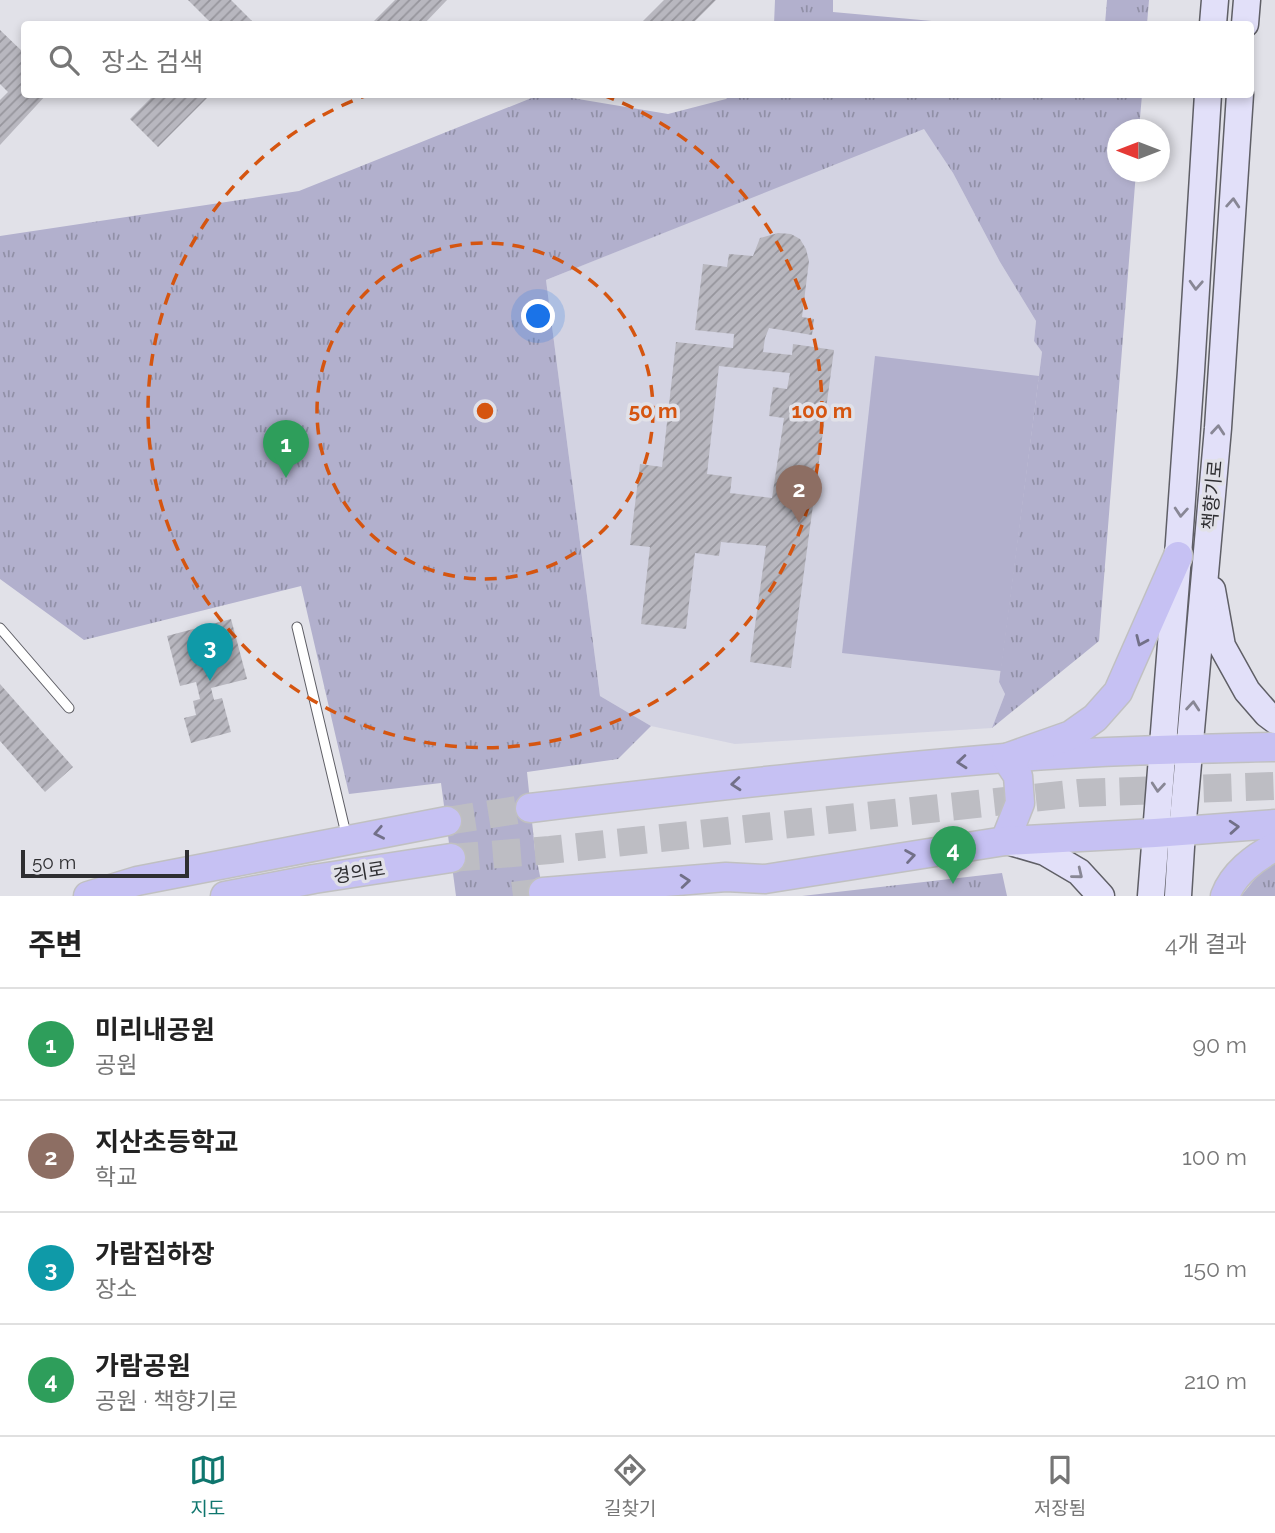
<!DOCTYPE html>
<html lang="ko">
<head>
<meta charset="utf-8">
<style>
	:root { --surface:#fff; --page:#f6f6f6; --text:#222; --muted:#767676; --line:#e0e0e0; --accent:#0f766e }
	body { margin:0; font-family:Raleway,"Noto Sans KR",sans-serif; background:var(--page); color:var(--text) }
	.compass { position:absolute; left:1107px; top:119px; width:63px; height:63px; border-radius:50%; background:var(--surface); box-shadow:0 4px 10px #0003; rotate:270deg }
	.scale { position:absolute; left:21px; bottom:18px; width:168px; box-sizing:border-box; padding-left:7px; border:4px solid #2e2e31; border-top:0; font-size:19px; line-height:24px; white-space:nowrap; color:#2e2e31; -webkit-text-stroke:5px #e1e1e8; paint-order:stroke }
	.you { position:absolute; left:539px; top:317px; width:24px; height:24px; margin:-18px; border:5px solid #fff; border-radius:50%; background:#1a73e8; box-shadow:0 0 0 10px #1a73e833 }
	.badge { display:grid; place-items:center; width:46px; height:46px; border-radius:50%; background:var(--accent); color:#fff; font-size:23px; font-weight:700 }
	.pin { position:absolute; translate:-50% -58px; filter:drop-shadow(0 2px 4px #0008) }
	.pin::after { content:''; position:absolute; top:37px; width:24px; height:21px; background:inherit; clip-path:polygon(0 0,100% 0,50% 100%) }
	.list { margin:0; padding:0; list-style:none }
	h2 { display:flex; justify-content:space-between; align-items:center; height:91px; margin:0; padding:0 28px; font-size:30px }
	h2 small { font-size:23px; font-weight:400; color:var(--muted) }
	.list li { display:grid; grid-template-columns:46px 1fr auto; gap:21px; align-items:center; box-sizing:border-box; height:112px; padding:0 28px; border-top:2px solid var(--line) }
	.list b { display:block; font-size:26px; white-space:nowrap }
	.list p { margin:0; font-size:23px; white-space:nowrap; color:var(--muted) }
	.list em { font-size:23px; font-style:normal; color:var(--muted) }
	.icon { flex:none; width:38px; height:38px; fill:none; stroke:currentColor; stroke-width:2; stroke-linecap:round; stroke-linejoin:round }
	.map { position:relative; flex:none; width:1275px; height:896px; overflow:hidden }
	.search { position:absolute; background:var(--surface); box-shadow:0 4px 10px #0003; left:21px; right:21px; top:21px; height:77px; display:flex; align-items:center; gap:18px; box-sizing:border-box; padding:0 24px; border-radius:7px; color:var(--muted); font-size:26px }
	.sheet { height:539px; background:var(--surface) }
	nav { display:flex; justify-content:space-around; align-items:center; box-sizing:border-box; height:98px; border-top:2px solid var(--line); background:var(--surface); font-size:19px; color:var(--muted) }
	nav a { display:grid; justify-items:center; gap:4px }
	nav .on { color:var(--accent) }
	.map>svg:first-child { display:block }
</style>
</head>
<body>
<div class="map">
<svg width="1275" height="896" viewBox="0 0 1275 896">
	<defs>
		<pattern id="grass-tufts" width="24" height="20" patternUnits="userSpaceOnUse" patternTransform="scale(1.75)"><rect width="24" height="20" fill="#b2b0cd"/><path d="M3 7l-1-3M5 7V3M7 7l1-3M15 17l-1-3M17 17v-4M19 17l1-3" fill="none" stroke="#9190a7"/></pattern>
		<pattern id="building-hatch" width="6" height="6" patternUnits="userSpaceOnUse" patternTransform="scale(1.75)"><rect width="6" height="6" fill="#b8b7bf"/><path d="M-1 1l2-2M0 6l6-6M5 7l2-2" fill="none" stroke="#96959c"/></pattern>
	</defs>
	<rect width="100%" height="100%" fill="#e1e1e8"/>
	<!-- built -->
	<path fill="#d3d3e2" d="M 924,128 L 953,173 L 1000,262 L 1036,321 L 1034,341 L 1042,352 L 999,682 L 1005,694 L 992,728 L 735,744 L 651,726 L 600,696 L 546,280 Z"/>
	<!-- grass -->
	<g fill="url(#grass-tufts)">
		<path d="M 775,0 L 833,0 L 833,12 L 965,24 L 774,24 Z"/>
		<path d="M 1107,0 L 1149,0 L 1147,24 L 1105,24 Z"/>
		<path d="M 731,94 L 1142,95 L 1139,129 L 1118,130 L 1118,172 L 1136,172 L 1099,641 L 992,728 L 1005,694 L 999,682 L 1042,352 L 1034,341 L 1036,321 L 1000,262 L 953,173 L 924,129 L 546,280 L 600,696 L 651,726 L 618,759 L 527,772 L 535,851 L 544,896 L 456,896 L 441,783 L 349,794 L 301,586 L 84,640 L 0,579 L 0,236 L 299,191 L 539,95 L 554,95 L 668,114 L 726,99 Z"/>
		<path d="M 1275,861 L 1275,896 L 1241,896 L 1267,864 Z"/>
		<path d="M 1002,873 L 1007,896 L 802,896 Z"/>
	</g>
	<!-- pitch -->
	<path fill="#b2b0cd" d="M 875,356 L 1039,376 L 1001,671 L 842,653 Z"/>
	<!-- building -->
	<g fill="url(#building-hatch)" fill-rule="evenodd">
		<path d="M 188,0 L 231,0 L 255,24 L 212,24 Z"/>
		<path d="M 395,0 L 447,0 L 424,24 L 371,24 Z"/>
		<path d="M 664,0 L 716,0 L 692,24 L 640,24 Z"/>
		<path d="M 0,30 L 24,53 L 24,94 L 47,94 L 0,145 L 0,100 L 8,92 L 0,84 Z"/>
		<path d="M 155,94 L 211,94 L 158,147 L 130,119 Z"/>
		<path d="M 778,233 L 791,234 L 800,239 L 806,249 L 809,261 L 802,317 L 814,319 L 812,335 L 769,328 L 765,338 L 763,352 L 792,355 L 793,344 L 834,350 L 791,668 L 750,662 L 766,546 L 721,542 L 719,556 L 695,553 L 686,629 L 641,624 L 650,547 L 630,545 L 640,464 L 662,467 L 676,342 L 733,348 L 734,334 L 695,330 L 703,264 L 727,267 L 729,254 L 753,256 L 760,238 ZM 719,366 L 790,373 L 787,389 L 773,387 L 769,416 L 784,418 L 772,498 L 730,493 L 732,477 L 707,474 Z"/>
		<path d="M 231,619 L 247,679 L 211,688 L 214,700 L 222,698 L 231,732 L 191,743 L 184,718 L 196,715 L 193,701 L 200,699 L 196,682 L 180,686 L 167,636 Z"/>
		<path d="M 0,684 L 73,767 L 45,792 L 0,741 Z"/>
	</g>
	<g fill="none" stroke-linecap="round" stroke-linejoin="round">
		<!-- primary-tunnel -->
		<g stroke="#bdbdc3" stroke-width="28" stroke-dasharray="28 14" stroke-linecap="butt">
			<path d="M 447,821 L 530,808"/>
			<path d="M 451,858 L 550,850 L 1079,793 L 1275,786"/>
			<path d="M 513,896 L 543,892"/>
		</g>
		<!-- service casing -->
		<g stroke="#5f5f66" stroke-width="11">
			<g id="service">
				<path d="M 297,627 L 347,838"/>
				<path d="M 0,628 L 69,708"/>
			</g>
		</g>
		<!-- secondary casing -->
		<g stroke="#5f5f66" stroke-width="29">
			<g id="secondary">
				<path d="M 1213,24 L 1215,0"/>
				<path d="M 1245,24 L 1247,0"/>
				<path d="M 1212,590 L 1222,646 L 1247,691 L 1267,714 L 1275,720"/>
				<path d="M 1014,843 L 1045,852 L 1079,872 L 1101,896"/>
				<path d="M 1151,896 L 1178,556 L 1191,371 L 1208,94"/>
				<path d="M 1178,896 L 1182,831 L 1218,428 L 1240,94"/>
			</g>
		</g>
		<!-- primary casing -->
		<g stroke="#c0c0c1" stroke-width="31">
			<g id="primary">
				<path d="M 530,808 C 688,789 846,771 1005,758 C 1095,751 1185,749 1275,747"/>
				<path d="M 1005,841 L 1020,803 L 1018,776 L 1006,758 L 1071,735 L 1095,718 L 1118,692 L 1178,556"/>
				<path d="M 543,892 L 726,877 L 765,879 L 1005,841 L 1155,833 L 1275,824"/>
				<path d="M 88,896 L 137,881 L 447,821"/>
				<path d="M 225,896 L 314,879 L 451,858"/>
				<path d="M 1225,896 C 1233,874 1255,857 1275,847"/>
			</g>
		</g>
		<!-- service -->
		<use href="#service" stroke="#fff" stroke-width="9"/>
		<!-- secondary -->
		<use href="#secondary" stroke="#e2e0f9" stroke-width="26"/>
		<!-- primary -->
		<use href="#primary" stroke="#c6c1f3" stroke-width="28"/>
	</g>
	<!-- one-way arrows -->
	<defs><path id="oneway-chevron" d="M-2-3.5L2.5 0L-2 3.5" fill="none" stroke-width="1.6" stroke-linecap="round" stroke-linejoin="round" transform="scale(1.75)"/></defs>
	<g stroke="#888795">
		<use href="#oneway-chevron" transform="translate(1233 203) rotate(-86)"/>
		<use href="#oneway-chevron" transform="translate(1196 285) rotate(93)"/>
		<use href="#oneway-chevron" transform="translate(1218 430) rotate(-85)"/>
		<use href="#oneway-chevron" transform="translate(1181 512) rotate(94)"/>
		<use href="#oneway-chevron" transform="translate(1193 706) rotate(-85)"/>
		<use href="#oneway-chevron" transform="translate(1158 787) rotate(95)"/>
		<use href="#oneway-chevron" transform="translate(1078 874) rotate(39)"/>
	</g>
	<g stroke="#727088">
		<use href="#oneway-chevron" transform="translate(1141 641) rotate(114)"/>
		<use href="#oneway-chevron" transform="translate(962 762) rotate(175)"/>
		<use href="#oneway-chevron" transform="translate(736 784) rotate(175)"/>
		<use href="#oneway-chevron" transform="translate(1234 827) rotate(-4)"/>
		<use href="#oneway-chevron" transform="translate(379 833) rotate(169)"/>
		<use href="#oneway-chevron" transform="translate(910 856) rotate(-9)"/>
		<use href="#oneway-chevron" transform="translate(685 881) rotate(-5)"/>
	</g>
	<!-- distance rings -->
	<g fill="none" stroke="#d55510" stroke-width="3.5" stroke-dasharray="12 9">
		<circle cx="485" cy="411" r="168"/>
		<path d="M603 95A337 337 0 1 1 367 95"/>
	</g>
	<g text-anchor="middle" stroke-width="7" stroke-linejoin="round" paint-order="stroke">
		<!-- street labels -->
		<g font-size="19" fill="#2e2e31" stroke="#e1e1e8">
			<text transform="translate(1212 495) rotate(-85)" y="7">책향기로</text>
			<text transform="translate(359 872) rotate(-9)" y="7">경의로</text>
		</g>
	</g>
	<circle cx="485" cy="411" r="10" fill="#d55510" stroke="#e1e1e8" stroke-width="3.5"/>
	<g font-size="21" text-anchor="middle" font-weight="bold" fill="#d55510" stroke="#e1e1e8" stroke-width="7" stroke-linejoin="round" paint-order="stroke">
		<text x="653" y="418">50 m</text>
		<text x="822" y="418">100 m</text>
	</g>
</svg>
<svg class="compass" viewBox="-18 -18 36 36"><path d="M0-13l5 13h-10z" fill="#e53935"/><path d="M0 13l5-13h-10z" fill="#767676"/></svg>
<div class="scale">50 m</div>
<div class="you"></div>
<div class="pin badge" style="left:286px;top:478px;background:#2e9e5b">1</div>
<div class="pin badge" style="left:799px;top:523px;background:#8d6e63">2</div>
<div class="pin badge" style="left:210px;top:681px;background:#0f9aa8">3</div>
<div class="pin badge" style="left:953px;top:884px;background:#2e9e5b">4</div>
<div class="search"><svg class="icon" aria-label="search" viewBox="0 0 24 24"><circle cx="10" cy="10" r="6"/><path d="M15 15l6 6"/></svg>장소 검색</div>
</div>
<section class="sheet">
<h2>주변<small>4개 결과</small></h2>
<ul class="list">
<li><span class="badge" style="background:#2e9e5b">1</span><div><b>미리내공원</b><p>공원</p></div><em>90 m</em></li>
<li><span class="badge" style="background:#8d6e63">2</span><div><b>지산초등학교</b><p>학교</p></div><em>100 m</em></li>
<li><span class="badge" style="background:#0f9aa8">3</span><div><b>가람집하장</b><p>장소</p></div><em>150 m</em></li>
<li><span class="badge" style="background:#2e9e5b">4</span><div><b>가람공원</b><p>공원 · 책향기로</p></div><em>210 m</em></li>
</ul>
</section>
<nav>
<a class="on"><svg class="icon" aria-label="map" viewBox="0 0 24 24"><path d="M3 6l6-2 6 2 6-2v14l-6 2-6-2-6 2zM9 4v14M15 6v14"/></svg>지도</a>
<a><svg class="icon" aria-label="directions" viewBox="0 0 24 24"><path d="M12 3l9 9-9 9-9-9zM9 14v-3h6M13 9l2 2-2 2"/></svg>길찾기</a>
<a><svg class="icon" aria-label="saved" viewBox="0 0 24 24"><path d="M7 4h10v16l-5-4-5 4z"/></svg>저장됨</a>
</nav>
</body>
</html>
